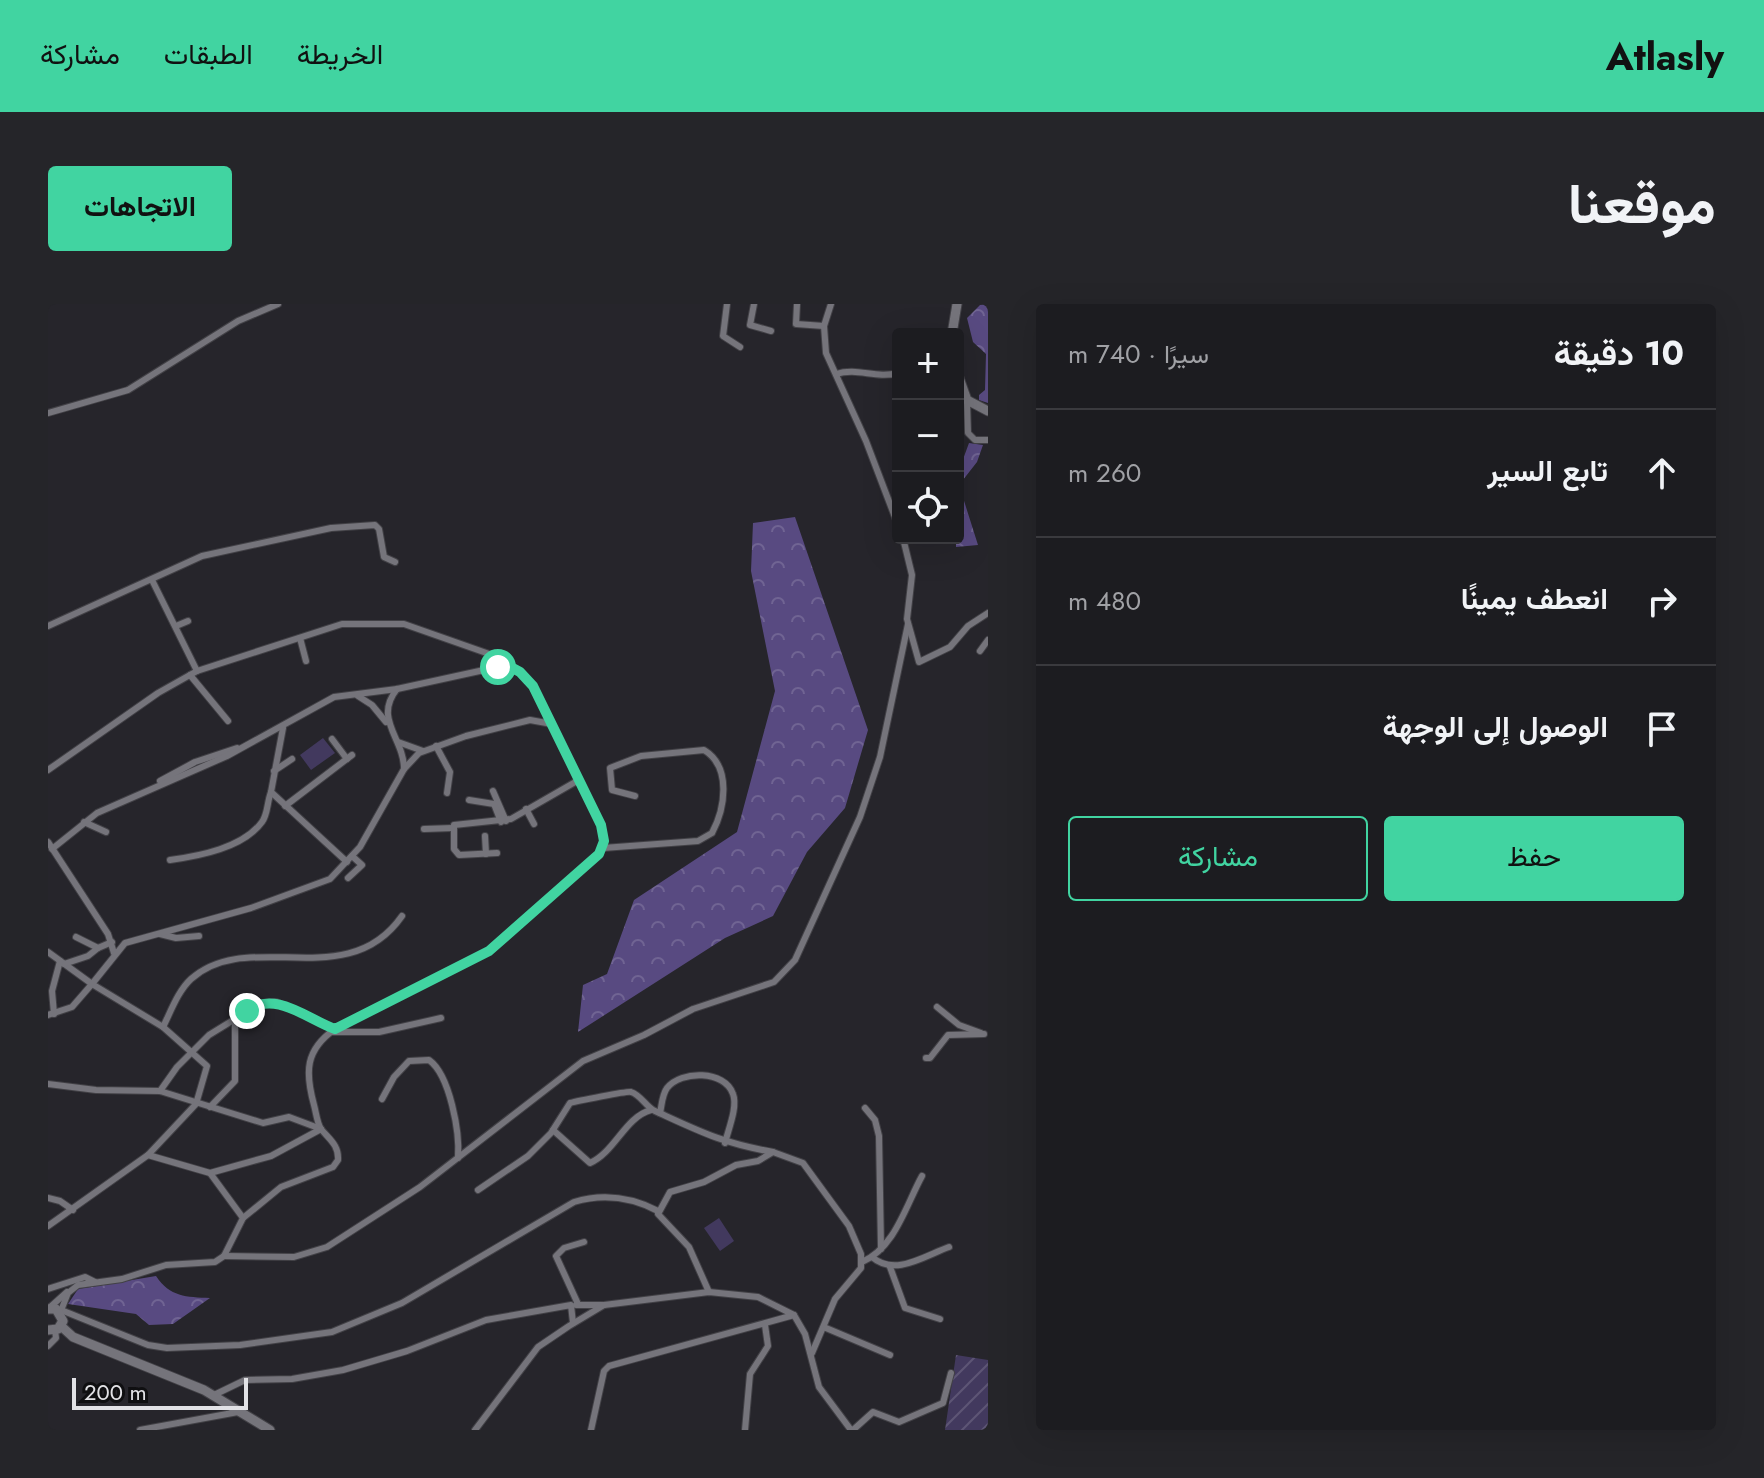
<!DOCTYPE html>
<html lang="ar">
<head>
<meta charset="utf-8">
<style>
	:root { --surface:#1c1c20; --page:#252529; --text:#f1f3f6; --muted:#a0a1a5; --line:#3a3a3e; --accent:#41d4a1 }
	body { margin:0; font-family:Jost,Vazirmatn,sans-serif; background:var(--page); color:var(--text); direction:rtl }
	.controls { position:absolute; right:24px; top:24px; display:grid; overflow:hidden; border-radius:8px; box-shadow:0 8px 32px #0002 }
	.controls button { width:72px; height:72px; display:grid; place-items:center; padding:0; border:0; border-bottom:2px solid var(--line); background:var(--surface); color:var(--text); font:40px sans-serif }
	.scale { position:absolute; left:24px; bottom:20px; width:176px; box-sizing:border-box; padding-left:8px; border:4px solid #e2e2e6; border-top:0; font-size:22px; line-height:28px; white-space:nowrap; color:#e2e2e6; -webkit-text-stroke:6px #0f0f11; paint-order:stroke }
	.stop { position:absolute; width:24px; height:24px; margin:-18px; border:6px solid #41d4a1; border-radius:50%; background:#fff }
	.stop.end { background:#41d4a1; border-color:#fff; box-shadow:0 2px 8px #0008 }
	.list { margin:0; padding:0; list-style:none }
	h2 { display:flex; justify-content:space-between; align-items:center; height:104px; margin:0; padding:0 32px; font-size:34px }
	h2 small { font-size:26px; font-weight:400; color:var(--muted) }
	.list li { display:grid; grid-template-columns:52px 1fr auto; gap:24px; align-items:center; box-sizing:border-box; height:128px; padding:0 32px; border-top:2px solid var(--line) }
	.list b { display:block; font-size:30px; white-space:nowrap }
	.list em { font-size:26px; font-style:normal; color:var(--muted) }
	.actions { display:flex; gap:16px; padding:24px 32px }
	.actions a { flex:1; padding:18px 0; border:2px solid var(--accent); border-radius:8px; text-align:center; font-size:28px; color:var(--accent) }
	.actions .main { background:var(--accent); color:#111 }
	.icon { flex:none; width:44px; height:44px; fill:none; stroke:currentColor; stroke-width:2; stroke-linecap:round; stroke-linejoin:round }
	.map { position:relative; flex:none; width:940px; height:1126px; overflow:hidden; direction:ltr; border-radius:8px }
	header { display:flex; align-items:center; gap:48px; box-sizing:border-box; height:112px; padding:0 40px; background:var(--accent); color:#111 }
	header strong { font-size:38px }
	nav { display:flex; gap:44px; margin-inline-start:auto; font-size:28px }
	.intro { display:flex; align-items:center; justify-content:space-between; box-sizing:border-box; height:192px; padding:0 48px }
	h1 { margin:0; font-size:56px }
	.button { padding:20px 36px; border-radius:8px; background:var(--accent); color:#111; font-size:28px; font-weight:700 }
	main { display:flex; gap:48px; padding:0 48px }
	aside { flex:1; background:var(--surface); border-radius:8px; box-shadow:0 8px 32px #0002 }
	.map>svg:first-child { display:block }
</style>
</head>
<body>
<header>
<strong>Atlasly</strong>
<nav><a>الخريطة</a><a>الطبقات</a><a>مشاركة</a></nav>
</header>
<div class="intro"><h1>موقعنا</h1><a class="button">الاتجاهات</a></div>
<main>
<aside>
<h2>10 دقيقة<small>سيرًا · 740 m</small></h2>
<ul class="list">
<li><svg class="icon" aria-label="ahead" viewBox="0 0 24 24"><path d="M12 20V5M6 11l6-6 6 6"/></svg><div><b>تابع السير</b></div><em>260 m</em></li>
<li><svg class="icon" aria-label="right" viewBox="0 0 24 24"><path d="M7 20v-9h11M14 6l5 5-5 5"/></svg><div><b>انعطف يمينًا</b></div><em>480 m</em></li>
<li><svg class="icon" aria-label="arrive" viewBox="0 0 24 24"><path d="M6 21V4h12l-3 4 3 4H6"/></svg><div><b>الوصول إلى الوجهة</b></div></li>
</ul>
<div class="actions"><a class="main">حفظ</a><a>مشاركة</a></div>
</aside>
<div class="map">
<svg width="940" height="1126" viewBox="0 0 940 1126">
	<defs>
		<pattern id="forest-crowns" width="20" height="18" patternUnits="userSpaceOnUse" patternTransform="scale(2)"><rect width="20" height="18" fill="#584a81"/><path d="M2 6a3 3 0 1 1 6 0M12 15a3 3 0 1 1 6 0" fill="none" stroke="#706493"/></pattern>
		<pattern id="garden-furrows" width="10" height="10" patternUnits="userSpaceOnUse" patternTransform="scale(2)"><rect width="10" height="10" fill="#42395e"/><path d="M-1 1l2-2M0 10L10 0M9 11l2-2" fill="none" stroke="#5d5575"/></pattern>
	</defs>
	<rect width="100%" height="100%" fill="#26252b"/>
	<!-- grass -->
	<g fill="#42395e">
		<path d="M 275,434 L 287,449 L 263,466 L 252,451 Z"/>
		<path d="M 671,914 L 686,937 L 672,947 L 656,924 Z"/>
	</g>
	<!-- forest -->
	<g fill="url(#forest-crowns)">
		<path d="M 940,0 L 940,99 L 931,96 L 931,91 L 937,86 L 938,50 L 925,38 L 919,14 L 932,1 Z"/>
		<path d="M 921,139 L 935,141 L 929,158 L 911,181 L 930,241 L 908,243 L 910,169 Z"/>
		<path d="M 747,213 L 820,426 L 797,504 L 759,548 L 725,612 L 677,634 L 530,728 L 535,681 L 559,670 L 586,596 L 689,528 L 727,387 L 703,267 L 705,219 Z"/>
		<path d="M 108,972 C 122,993 138,993 162,994 L 125,1020 L 101,1021 L 88,1010 L 20,1000 L 30,985 Z"/>
	</g>
	<!-- garden -->
	<path fill="url(#garden-furrows)" d="M 908,1051 L 940,1056 L 940,1126 L 897,1126 Z"/>
	<g fill="none" stroke-linecap="round" stroke-linejoin="round">
		<!-- street casing -->
		<g stroke="#424146" stroke-width="8">
			<g id="street">
				<path d="M 679,0 L 675,32 L 692,43"/>
				<path d="M 706,0 L 702,21 L 723,27"/>
				<path d="M 749,0 L 748,20 L 776,22"/>
				<path d="M 783,0 L 776,22 L 778,49 L 818,137 L 850,221"/>
				<path d="M 788,70 C 810,63 827,75 850,69"/>
				<path d="M 919,97 L 920,129 L 927,136 L 940,136"/>
				<path d="M 0,109 L 80,86 L 190,17 L 230,0"/>
				<path d="M 855,234 L 864,271 L 859,315 L 871,358 L 902,343 L 920,322 L 940,309"/>
				<path d="M 104,276 L 149,367"/>
				<path d="M 0,322 L 154,252 L 283,224 L 327,221 L 331,225 L 336,253 L 347,258"/>
				<path d="M 128,322 L 140,317"/>
				<path d="M 252,334 L 258,357"/>
				<path d="M 932,347 L 940,336"/>
				<path d="M 142,371 L 180,417"/>
				<path d="M 349,385 C 325,415 356,434 356,465"/>
				<path d="M 310,392 L 324,401 L 338,418"/>
				<path d="M 235,424 L 223,488 L 299,558"/>
				<path d="M 284,435 L 299,455"/>
				<path d="M 350,438 L 375,447"/>
				<path d="M 388,442 L 402,468 L 399,489"/>
				<path d="M 0,466 L 110,389 L 149,367 L 294,320 L 356,320 L 447,352 L 472,368 L 485,382 L 553,521 L 556,537 L 551,550 L 441,647 L 287,725 C 257,746 257,768 266,801 C 268,808 269,819 273,825 C 281,835 291,841 290,856 L 285,863 L 233,883 L 195,914"/>
				<path d="M 226,467 L 244,455"/>
				<path d="M 112,477 L 147,458 L 189,444"/>
				<path d="M 445,487 L 458,517"/>
				<path d="M 421,496 L 446,500 L 453,518"/>
				<path d="M 237,502 L 304,451"/>
				<path d="M 478,505 L 486,520"/>
				<path d="M 36,518 L 58,528"/>
				<path d="M 376,525 L 405,524"/>
				<path d="M 437,532 L 438,550"/>
				<path d="M 0,538 L 60,630 L 66,649"/>
				<path d="M 555,544 L 650,537 L 664,529 C 677,505 684,463 656,446 L 593,452 L 562,464 L 564,486 L 587,492"/>
				<path d="M 4,545 L 49,509 L 179,452 L 286,393 L 349,385 L 459,361"/>
				<path d="M 449,549 L 411,551 L 406,545 L 406,521 L 463,515 L 529,477"/>
				<path d="M 122,556 C 151,552 195,544 214,518 C 220,510 219,498 223,488"/>
				<path d="M 300,574 L 314,561 L 304,552"/>
				<path d="M 112,630 L 128,634 L 151,632"/>
				<path d="M 28,633 L 50,644 L 64,638"/>
				<path d="M 0,648 L 44,680 L 24,703 L 0,711"/>
				<path d="M 16,660 L 40,652 L 50,644"/>
				<path d="M 889,703 L 911,721 L 933,729"/>
				<path d="M 6,710 L 4,687 L 12,657"/>
				<path d="M 115,723 C 123,707 130,687 143,675 C 201,623 299,691 354,612"/>
				<path d="M 282,728 L 331,728 L 393,714"/>
				<path d="M 878,754 L 882,754 L 900,731 L 936,730"/>
				<path d="M 0,780 L 48,786 L 112,787 L 215,819 L 241,813 L 273,825"/>
				<path d="M 112,787 L 129,763 L 161,731 L 213,699 L 228,698 L 287,725"/>
				<path d="M 334,795 L 346,773 L 361,757 L 381,756 C 402,771 412,829 410,854"/>
				<path d="M 162,803 L 187,777 L 187,718"/>
				<path d="M 817,804 L 827,816 L 831,832 L 833,945"/>
				<path d="M 612,809 C 614,800 614,791 619,784 C 633,766 677,766 685,790 C 690,803 680,826 677,839"/>
				<path d="M 505,826 L 542,859 C 567,848 577,813 603,806"/>
				<path d="M 100,851 L 148,800 L 159,762 L 115,723 L 44,680 L 77,639 L 203,604 L 282,575 L 312,543 L 356,465 L 371,449 L 418,432 L 482,416 L 504,420"/>
				<path d="M 162,869 L 223,852 L 273,825"/>
				<path d="M 430,886 L 480,852 L 503,829 L 522,799 C 529,797 579,787 583,788 C 593,791 598,803 607,807 C 653,828 674,839 725,848"/>
				<path d="M 0,894 L 12,897 L 25,906"/>
				<path d="M 0,922 L 100,851 L 162,869 L 195,914 L 176,952 L 167,958 L 118,961 L 74,975 L 30,981 L 20,989 L 12,1009"/>
				<path d="M 176,952 L 246,953 L 279,943 L 372,883 L 535,757 L 596,731 L 645,705 L 726,678 L 747,656 L 812,513 L 832,453 L 860,320"/>
				<path d="M 824,953 C 847,973 876,952 901,943"/>
				<path d="M 814,958 C 847,944 858,901 874,872"/>
				<path d="M 842,963 L 857,1004 L 892,1015"/>
				<path d="M 0,985 L 37,973 L 47,978"/>
				<path d="M 661,988 L 641,943 L 610,910 L 622,888 L 656,878 L 688,861 L 710,857 L 725,848 L 755,859 L 801,922 L 813,950 L 813,964 L 787,995 L 764,1049"/>
				<path d="M 530,1000 L 508,952 L 516,944 L 536,938"/>
				<path d="M 528,1001 L 556,1001"/>
				<path d="M 0,1005 L 19,988"/>
				<path d="M 13,1006 L 100,1041 L 119,1044 L 192,1041 L 284,1028 L 354,999 L 526,898 C 556,889 583,893 610,907"/>
				<path d="M 778,1024 L 842,1051"/>
				<path d="M 0,1042 L 8,1034 L 7,1026"/>
				<path d="M 166,1091 L 197,1076 L 244,1075 L 295,1066 L 359,1047 L 438,1016 L 523,1001 L 525,1019"/>
				<path d="M 92,1126 L 190,1108"/>
				<path d="M 427,1126 L 490,1043 L 521,1022 L 556,1001 L 661,988 L 710,993 L 746,1011 L 757,1030 L 771,1083 L 803,1126"/>
				<path d="M 543,1126 L 556,1067 L 561,1062 L 746,1011"/>
				<path d="M 697,1126 L 702,1070 L 720,1042 L 717,1021"/>
				<path d="M 805,1126 L 825,1108 L 851,1118 L 895,1099 L 903,1069"/>
			</g>
		</g>
		<!-- secondary casing -->
		<g stroke="#424146" stroke-width="11">
			<g id="secondary">
				<path d="M 904,30 L 909,0"/>
				<path d="M 910,71 L 919,96 L 940,107"/>
				<path d="M 0,1005 L 8,1005 L 15,1017 L 10,1025 L 0,1026"/>
				<path d="M 13,1022 L 25,1033 L 156,1086 L 222,1126"/>
			</g>
		</g>
		<!-- street -->
		<use href="#street" stroke="#75747b" stroke-width="6"/>
		<!-- secondary -->
		<use href="#secondary" stroke="#75747b" stroke-width="9"/>
	</g>
	<g fill="none" stroke-linecap="round" stroke-linejoin="round">
		<!-- route -->
		<path stroke="#41d4a1" stroke-width="10" d="M 199,707 C 227,686 259,715 287,725 L 441,647 L 551,550 L 556,537 L 553,521 L 485,382 L 472,368 L 459,361 L 450,363"/>
	</g>
</svg>
<div class="controls">
<button>+</button>
<button>−</button>
<button><svg class="icon" aria-label="locate" viewBox="0 0 24 24"><circle cx="12" cy="12" r="6"/><path d="M12 2v4M12 18v4M2 12h4M18 12h4"/></svg></button>
</div>
<div class="scale">200 m</div>
<div class="stop" style="left:450px;top:363px"></div>
<div class="stop end" style="left:199px;top:707px"></div>
</div>
</main>
</body>
</html>
